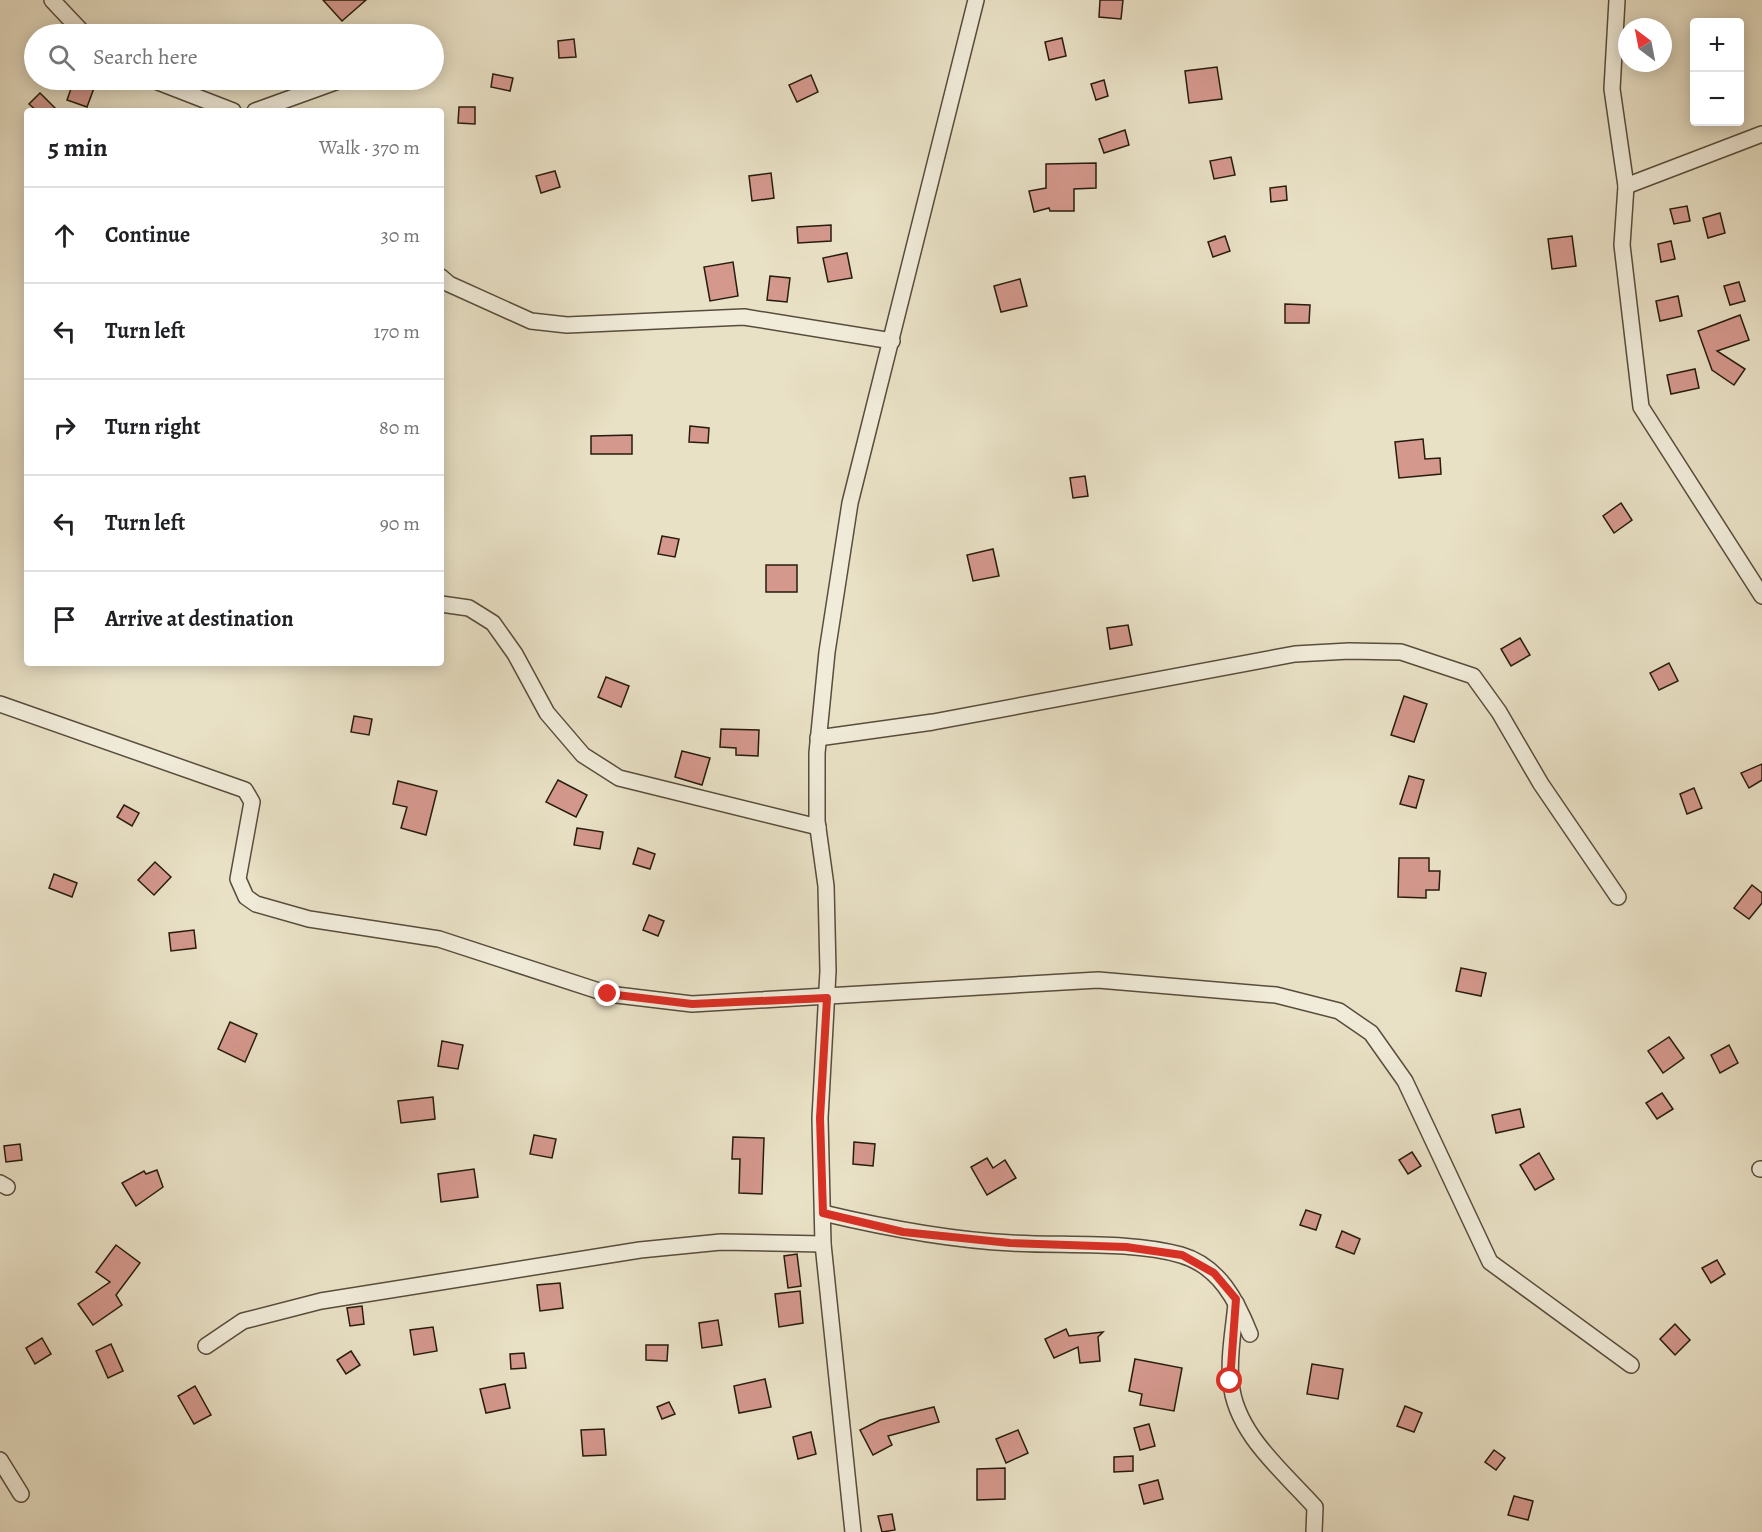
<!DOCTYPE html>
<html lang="en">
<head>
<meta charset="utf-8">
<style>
	:root { --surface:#fff; --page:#f2f2f2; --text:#202124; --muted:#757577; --line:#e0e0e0 }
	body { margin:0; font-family:Alegreya,serif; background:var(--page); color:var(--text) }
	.controls { position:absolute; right:18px; top:18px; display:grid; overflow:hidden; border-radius:6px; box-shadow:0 3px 15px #0003 }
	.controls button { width:54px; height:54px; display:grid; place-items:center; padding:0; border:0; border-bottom:2px solid var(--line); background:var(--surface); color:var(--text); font:30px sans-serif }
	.compass { position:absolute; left:1618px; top:18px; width:54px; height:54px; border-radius:50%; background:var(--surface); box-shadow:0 3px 15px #0003; rotate:328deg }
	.stop { position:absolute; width:18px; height:18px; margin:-14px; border:4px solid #d93025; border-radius:50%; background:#fff }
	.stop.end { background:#d93025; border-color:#fff; box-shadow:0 2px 6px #0008 }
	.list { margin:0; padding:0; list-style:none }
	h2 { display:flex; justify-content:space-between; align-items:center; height:78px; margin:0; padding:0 24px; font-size:26px }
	h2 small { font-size:20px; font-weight:400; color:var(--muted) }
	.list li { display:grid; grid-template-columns:39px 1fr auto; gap:18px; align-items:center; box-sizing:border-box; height:96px; padding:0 24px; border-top:2px solid var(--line) }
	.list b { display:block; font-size:22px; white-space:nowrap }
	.list em { font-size:20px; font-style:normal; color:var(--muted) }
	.icon { flex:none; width:33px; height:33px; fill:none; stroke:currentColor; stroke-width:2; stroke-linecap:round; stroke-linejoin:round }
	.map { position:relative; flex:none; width:1762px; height:1532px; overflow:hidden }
	.search { position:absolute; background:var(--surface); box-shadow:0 3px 15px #0003; left:24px; top:24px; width:420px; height:66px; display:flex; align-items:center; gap:15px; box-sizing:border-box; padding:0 21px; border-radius:33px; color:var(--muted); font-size:22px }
	.panel { position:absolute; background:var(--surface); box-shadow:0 3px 15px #0003; left:24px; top:108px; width:420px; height:558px; border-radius:6px }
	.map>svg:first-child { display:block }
</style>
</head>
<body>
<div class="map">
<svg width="1762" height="1532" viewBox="0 0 1762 1532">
	<rect width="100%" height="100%" fill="#e9e1c6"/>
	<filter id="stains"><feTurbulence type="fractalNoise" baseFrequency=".00333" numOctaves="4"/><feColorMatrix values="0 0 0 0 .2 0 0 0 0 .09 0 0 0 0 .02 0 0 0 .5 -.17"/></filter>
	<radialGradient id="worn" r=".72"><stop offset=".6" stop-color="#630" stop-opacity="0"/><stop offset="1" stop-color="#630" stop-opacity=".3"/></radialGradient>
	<!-- building -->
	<g fill="#d4988d" stroke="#271c0e" stroke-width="1.5">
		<path d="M 323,0 L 366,0 L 342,21 Z"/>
		<path d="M 1100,0 L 1123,0 L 1121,19 L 1099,17 Z"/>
		<path d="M 1062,38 L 1066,56 L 1049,60 L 1045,42 Z"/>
		<path d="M 574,39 L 576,57 L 559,58 L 558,41 Z"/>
		<path d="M 1217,67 L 1222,99 L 1189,103 L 1185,71 Z"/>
		<path d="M 493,74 L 513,78 L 510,91 L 491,87 Z"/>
		<path d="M 811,75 L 818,92 L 797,102 L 789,85 Z"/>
		<path d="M 74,80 L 97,80 L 87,107 L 67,100 Z"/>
		<path d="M 1104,80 L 1108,96 L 1096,100 L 1091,84 Z"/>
		<path d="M 40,93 L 58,111 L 37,111 L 29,104 Z"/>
		<path d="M 459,107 L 475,107 L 475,124 L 458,123 Z"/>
		<path d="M 1125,130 L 1129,145 L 1104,153 L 1099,139 Z"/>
		<path d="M 1231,157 L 1235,175 L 1214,179 L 1210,161 Z"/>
		<path d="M 1096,163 L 1096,188 L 1074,189 L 1074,211 L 1050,211 L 1049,208 L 1034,212 L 1029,191 L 1046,188 L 1046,164 Z"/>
		<path d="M 555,171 L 560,187 L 541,193 L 536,176 Z"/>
		<path d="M 771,173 L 774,198 L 752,201 L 749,176 Z"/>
		<path d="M 1286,186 L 1287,200 L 1271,202 L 1270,188 Z"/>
		<path d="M 1687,206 L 1690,221 L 1674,224 L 1670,209 Z"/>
		<path d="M 1720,213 L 1725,233 L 1708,238 L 1703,218 Z"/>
		<path d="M 831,225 L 831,241 L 798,243 L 797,227 Z"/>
		<path d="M 1225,236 L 1230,251 L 1213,257 L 1208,242 Z"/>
		<path d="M 1572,236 L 1576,266 L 1552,269 L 1548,239 Z"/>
		<path d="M 1671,241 L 1675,259 L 1661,262 L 1658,244 Z"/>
		<path d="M 847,253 L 852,278 L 828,282 L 823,258 Z"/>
		<path d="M 733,262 L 738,296 L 710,301 L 704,267 Z"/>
		<path d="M 770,276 L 790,278 L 787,302 L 767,300 Z"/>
		<path d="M 1020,279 L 1027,306 L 1001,312 L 994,286 Z"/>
		<path d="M 1739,282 L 1745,301 L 1730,305 L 1724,286 Z"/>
		<path d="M 1678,296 L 1682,316 L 1660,321 L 1656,301 Z"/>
		<path d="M 1285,304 L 1310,305 L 1309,323 L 1285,323 Z"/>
		<path d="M 1740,315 L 1749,340 L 1717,351 L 1745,369 L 1734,385 L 1712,370 L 1698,331 Z"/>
		<path d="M 1695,369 L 1699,388 L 1671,394 L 1667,375 Z"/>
		<path d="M 690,426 L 709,428 L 708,443 L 689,442 Z"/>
		<path d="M 632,435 L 632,454 L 591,454 L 591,436 Z"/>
		<path d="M 1423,439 L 1425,459 L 1440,458 L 1441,474 L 1399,478 L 1395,442 Z"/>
		<path d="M 1085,476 L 1088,496 L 1073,498 L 1070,478 Z"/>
		<path d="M 1621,503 L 1632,520 L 1614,533 L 1603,516 Z"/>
		<path d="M 662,536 L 679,539 L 675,557 L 658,554 Z"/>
		<path d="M 993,549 L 999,576 L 973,581 L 967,555 Z"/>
		<rect x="766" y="565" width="31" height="27"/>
		<path d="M 1128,625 L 1132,645 L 1110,649 L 1107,628 Z"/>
		<path d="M 1520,638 L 1530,655 L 1511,666 L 1501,649 Z"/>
		<path d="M 1669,663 L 1678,681 L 1659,690 L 1650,673 Z"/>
		<path d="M 606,677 L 629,686 L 621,707 L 598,697 Z"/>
		<path d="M 1404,696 L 1427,704 L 1414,742 L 1391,735 Z"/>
		<path d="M 354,716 L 372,719 L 369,735 L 351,732 Z"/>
		<path d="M 721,729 L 759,730 L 758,756 L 736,755 L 736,748 L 720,747 Z"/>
		<path d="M 682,751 L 710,758 L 702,785 L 675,777 Z"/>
		<path d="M 1762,764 L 1762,780 L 1749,788 L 1741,773 Z"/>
		<path d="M 1409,776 L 1424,780 L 1416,808 L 1400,804 Z"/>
		<path d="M 558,780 L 587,795 L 576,817 L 546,802 Z"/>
		<path d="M 398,781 L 437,791 L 426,835 L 401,828 L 407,807 L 393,804 Z"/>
		<path d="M 1694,788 L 1702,808 L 1687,814 L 1680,794 Z"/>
		<path d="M 124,805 L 139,813 L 132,826 L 117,817 Z"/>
		<path d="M 577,828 L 603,832 L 600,849 L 574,845 Z"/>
		<path d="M 638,848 L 655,854 L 650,869 L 633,864 Z"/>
		<path d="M 1399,858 L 1429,858 L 1429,871 L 1440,871 L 1439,890 L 1426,890 L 1426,898 L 1398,897 Z"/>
		<path d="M 155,862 L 171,877 L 154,895 L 138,880 Z"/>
		<path d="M 54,874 L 77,883 L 72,897 L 49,888 Z"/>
		<path d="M 1752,885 L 1762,893 L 1762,903 L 1749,919 L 1734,908 Z"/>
		<path d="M 649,915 L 664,921 L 658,936 L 643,930 Z"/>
		<path d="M 194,930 L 196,948 L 171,951 L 169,933 Z"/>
		<path d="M 1461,968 L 1486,973 L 1481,996 L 1456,991 Z"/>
		<path d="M 230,1022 L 257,1034 L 245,1062 L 218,1049 Z"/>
		<path d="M 1669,1037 L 1684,1058 L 1663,1073 L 1648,1051 Z"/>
		<path d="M 442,1041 L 463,1045 L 458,1069 L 438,1066 Z"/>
		<path d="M 1729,1045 L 1738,1063 L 1720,1073 L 1711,1055 Z"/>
		<path d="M 1662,1093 L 1673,1109 L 1657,1119 L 1646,1103 Z"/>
		<path d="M 433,1097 L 435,1119 L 401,1123 L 398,1101 Z"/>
		<path d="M 1520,1109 L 1524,1127 L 1496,1133 L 1492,1115 Z"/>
		<path d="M 534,1135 L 556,1139 L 552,1158 L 530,1154 Z"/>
		<path d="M 733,1137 L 764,1138 L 762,1194 L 739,1193 L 740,1159 L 732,1159 Z"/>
		<path d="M 854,1142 L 875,1144 L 873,1166 L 853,1164 Z"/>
		<path d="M 20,1144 L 22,1160 L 6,1162 L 4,1146 Z"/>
		<path d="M 1412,1152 L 1421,1166 L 1408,1174 L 1399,1160 Z"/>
		<path d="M 1539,1153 L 1554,1179 L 1535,1190 L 1520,1165 Z"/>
		<path d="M 987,1158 L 993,1168 L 1005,1160 L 1016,1178 L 987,1195 L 971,1167 Z"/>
		<path d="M 474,1169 L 478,1197 L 441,1202 L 438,1174 Z"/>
		<path d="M 157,1170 L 163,1187 L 136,1206 L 122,1183 L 144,1171 L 146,1174 Z"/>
		<path d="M 1306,1210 L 1321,1215 L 1316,1230 L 1300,1225 Z"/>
		<path d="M 1342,1231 L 1360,1239 L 1354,1254 L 1336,1247 Z"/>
		<path d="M 116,1245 L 140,1263 L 116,1295 L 122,1305 L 93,1325 L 78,1304 L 110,1282 L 96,1272 Z"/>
		<path d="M 797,1254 L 801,1286 L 788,1288 L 784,1256 Z"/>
		<path d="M 1717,1260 L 1725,1274 L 1711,1283 L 1702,1268 Z"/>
		<path d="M 560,1283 L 563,1308 L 540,1311 L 537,1285 Z"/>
		<path d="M 800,1291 L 803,1323 L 779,1327 L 775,1294 Z"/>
		<path d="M 362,1306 L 364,1324 L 350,1326 L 347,1308 Z"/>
		<path d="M 718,1320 L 722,1345 L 702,1348 L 699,1323 Z"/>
		<path d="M 1675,1324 L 1690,1340 L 1675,1355 L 1660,1339 Z"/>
		<path d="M 433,1327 L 437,1351 L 414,1355 L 410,1330 Z"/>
		<path d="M 1066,1329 L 1069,1336 L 1103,1332 L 1098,1337 L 1100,1361 L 1080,1363 L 1078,1347 L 1054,1358 L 1045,1339 Z"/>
		<path d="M 42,1338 L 51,1354 L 35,1364 L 26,1348 Z"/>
		<path d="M 111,1344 L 123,1371 L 108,1378 L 96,1351 Z"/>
		<path d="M 646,1345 L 668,1345 L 667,1361 L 646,1360 Z"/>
		<path d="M 351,1351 L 360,1365 L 346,1374 L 337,1360 Z"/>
		<path d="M 524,1353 L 526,1368 L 511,1369 L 510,1354 Z"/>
		<path d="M 1135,1359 L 1182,1368 L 1174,1411 L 1140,1405 L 1142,1394 L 1129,1391 Z"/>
		<path d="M 1312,1364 L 1343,1369 L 1338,1399 L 1307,1394 Z"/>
		<path d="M 765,1379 L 771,1407 L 739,1413 L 734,1386 Z"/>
		<path d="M 505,1384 L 510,1408 L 486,1413 L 480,1389 Z"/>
		<path d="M 195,1386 L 211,1415 L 194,1424 L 178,1396 Z"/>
		<path d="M 669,1402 L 675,1414 L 662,1419 L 657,1407 Z"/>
		<path d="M 1405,1406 L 1422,1413 L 1414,1432 L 1397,1426 Z"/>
		<path d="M 934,1407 L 939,1422 L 888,1436 L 892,1445 L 873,1455 L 860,1430 L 880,1420 Z"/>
		<path d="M 1149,1424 L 1155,1446 L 1140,1450 L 1134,1428 Z"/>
		<path d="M 604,1429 L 606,1455 L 583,1456 L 581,1430 Z"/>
		<path d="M 1018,1430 L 1028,1453 L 1006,1463 L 996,1439 Z"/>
		<path d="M 811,1432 L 816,1454 L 798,1459 L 793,1437 Z"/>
		<path d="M 1494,1450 L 1505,1458 L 1496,1470 L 1485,1462 Z"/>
		<path d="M 1133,1456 L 1133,1471 L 1114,1472 L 1114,1457 Z"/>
		<path d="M 1005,1468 L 1005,1499 L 977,1500 L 977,1469 Z"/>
		<path d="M 1158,1480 L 1163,1499 L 1144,1504 L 1139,1485 Z"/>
		<path d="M 1514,1496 L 1533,1501 L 1528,1520 L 1508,1515 Z"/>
		<path d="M 892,1514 L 895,1530 L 882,1532 L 878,1516 Z"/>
	</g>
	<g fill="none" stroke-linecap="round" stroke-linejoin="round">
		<!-- minor casing -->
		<g stroke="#584d3c" stroke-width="18">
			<g id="minor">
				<path d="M 52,0 L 84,34"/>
				<path d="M 1617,0 L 1612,89 L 1626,186 L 1622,245 L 1641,407 L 1762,596"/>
				<path d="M 153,80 L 233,111"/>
				<path d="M 255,111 L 341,80"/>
				<path d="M 1626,186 L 1762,134"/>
				<path d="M 441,277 L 449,284 L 531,321 L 567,325 L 744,317 L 892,341"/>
				<path d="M 441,604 L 469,608 L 493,623 L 515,654 L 547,713 L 583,755 L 619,778 L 818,827"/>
				<path d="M 0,704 L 245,790 L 252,802 L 238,879 L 246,897 L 256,904 L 309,919 L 439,939 L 608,994 L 692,1004 L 1098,980 L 1276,995 L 1339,1011 L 1371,1033 L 1405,1081 L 1490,1262 L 1631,1365"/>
				<path d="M 818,738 L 933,722 L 1295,654 L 1349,651 L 1401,652 L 1473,676 L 1499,712 L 1541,784 L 1618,897"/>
				<path d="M 1760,1169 L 1762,1169"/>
				<path d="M 0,1183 L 7,1187"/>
				<path d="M 823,1213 C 886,1228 948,1240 1012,1243 C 1064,1246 1132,1241 1181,1255 C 1219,1266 1237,1301 1250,1334"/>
				<path d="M 1236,1303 C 1234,1328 1228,1357 1231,1382 C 1235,1433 1283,1471 1315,1507 L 1314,1532"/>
				<path d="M 206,1346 L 243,1321 L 321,1301 L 640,1250 L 721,1242 L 823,1244"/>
				<path d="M 0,1460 L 21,1494"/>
				<path d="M 853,1532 L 823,1244 L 820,1118 L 828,971 L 826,886 L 817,821 L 817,753 L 827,652 L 850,503 L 976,0"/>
			</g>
		</g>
		<!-- minor -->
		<use href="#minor" stroke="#f1ecda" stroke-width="15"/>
	</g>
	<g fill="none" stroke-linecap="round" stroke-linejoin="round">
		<!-- route -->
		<path stroke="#d93025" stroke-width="8" d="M 608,994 L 692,1004 L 827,998 L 820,1118 L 823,1213 L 903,1232 L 1010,1243 L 1126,1247 L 1182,1255 L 1214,1273 L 1236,1299 L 1230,1381"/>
	</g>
	<rect width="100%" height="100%" filter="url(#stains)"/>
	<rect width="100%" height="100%" fill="url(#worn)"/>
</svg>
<div class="controls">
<button>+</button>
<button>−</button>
</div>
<svg class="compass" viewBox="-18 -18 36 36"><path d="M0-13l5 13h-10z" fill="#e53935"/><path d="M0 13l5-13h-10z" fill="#757577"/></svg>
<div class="stop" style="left:1230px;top:1381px"></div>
<div class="stop end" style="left:608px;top:994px"></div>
<div class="search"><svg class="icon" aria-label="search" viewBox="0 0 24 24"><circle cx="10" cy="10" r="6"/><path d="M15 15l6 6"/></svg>Search here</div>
<section class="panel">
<h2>5 min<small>Walk · 370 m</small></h2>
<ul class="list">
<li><svg class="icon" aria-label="ahead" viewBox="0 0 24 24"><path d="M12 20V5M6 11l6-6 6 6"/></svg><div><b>Continue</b></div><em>30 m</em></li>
<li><svg class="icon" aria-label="left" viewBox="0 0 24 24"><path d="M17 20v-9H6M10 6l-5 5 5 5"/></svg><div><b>Turn left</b></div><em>170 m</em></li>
<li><svg class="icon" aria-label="right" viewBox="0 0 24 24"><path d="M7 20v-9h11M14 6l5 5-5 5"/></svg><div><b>Turn right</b></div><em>80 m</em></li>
<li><svg class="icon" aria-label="left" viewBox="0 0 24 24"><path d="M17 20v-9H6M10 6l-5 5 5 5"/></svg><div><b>Turn left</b></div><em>90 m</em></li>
<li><svg class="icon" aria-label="arrive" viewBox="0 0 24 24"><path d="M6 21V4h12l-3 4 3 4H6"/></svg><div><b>Arrive at destination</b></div></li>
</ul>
</section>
</div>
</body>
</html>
